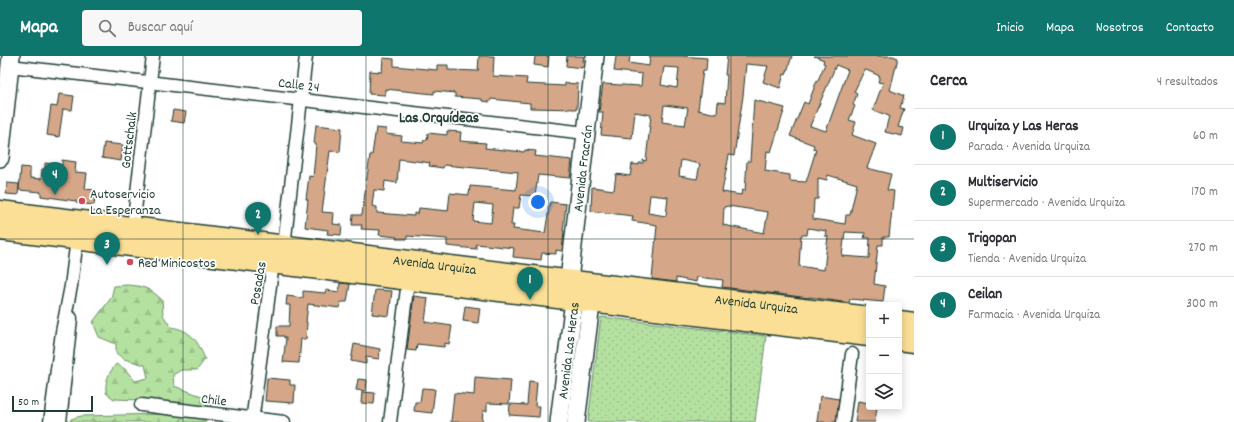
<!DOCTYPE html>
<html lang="es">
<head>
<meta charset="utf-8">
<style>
	:root { --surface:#fff; --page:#f7f7f7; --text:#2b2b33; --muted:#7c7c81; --line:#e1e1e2; --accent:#0f766e }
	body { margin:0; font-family:Dekko,sans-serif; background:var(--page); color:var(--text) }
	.controls { position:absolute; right:12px; bottom:12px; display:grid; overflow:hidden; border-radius:4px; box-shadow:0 2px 10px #0003 }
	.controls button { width:36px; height:36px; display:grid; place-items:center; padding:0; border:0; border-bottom:1px solid var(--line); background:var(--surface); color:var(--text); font:20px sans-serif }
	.scale { position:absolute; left:12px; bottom:10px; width:81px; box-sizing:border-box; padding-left:4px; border:2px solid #1f3d34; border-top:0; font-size:11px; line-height:14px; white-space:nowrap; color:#1f3d34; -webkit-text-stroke:3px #fff; paint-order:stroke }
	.you { position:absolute; left:538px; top:146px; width:14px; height:14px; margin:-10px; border:3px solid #fff; border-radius:50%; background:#1a73e8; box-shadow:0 0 0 6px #1a73e833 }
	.badge { display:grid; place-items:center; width:26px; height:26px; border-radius:50%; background:var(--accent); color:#fff; font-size:13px; font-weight:700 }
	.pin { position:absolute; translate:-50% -33px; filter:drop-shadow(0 1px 2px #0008) }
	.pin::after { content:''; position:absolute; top:21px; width:14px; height:12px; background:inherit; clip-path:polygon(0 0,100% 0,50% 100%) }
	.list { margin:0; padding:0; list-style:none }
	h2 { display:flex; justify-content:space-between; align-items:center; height:52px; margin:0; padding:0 16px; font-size:17px }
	h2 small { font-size:13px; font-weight:400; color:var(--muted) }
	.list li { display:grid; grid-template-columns:26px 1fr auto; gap:12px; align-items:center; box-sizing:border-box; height:56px; padding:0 16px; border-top:1px solid var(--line) }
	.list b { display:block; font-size:15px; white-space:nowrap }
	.list p { margin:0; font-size:13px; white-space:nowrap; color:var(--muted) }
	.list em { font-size:13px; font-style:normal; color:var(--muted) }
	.icon { flex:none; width:22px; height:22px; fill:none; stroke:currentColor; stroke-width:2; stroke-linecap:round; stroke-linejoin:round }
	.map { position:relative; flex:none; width:914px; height:366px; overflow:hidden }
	header { display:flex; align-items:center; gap:24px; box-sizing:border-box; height:56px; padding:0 20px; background:var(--accent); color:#fff }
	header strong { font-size:19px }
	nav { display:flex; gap:22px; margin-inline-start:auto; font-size:14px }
	.search { width:280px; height:36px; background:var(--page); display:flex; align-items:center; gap:10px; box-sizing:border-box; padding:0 14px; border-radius:4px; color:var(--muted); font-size:15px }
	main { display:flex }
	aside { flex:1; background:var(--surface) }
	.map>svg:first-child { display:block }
</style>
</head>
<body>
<header>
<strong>Mapa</strong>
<div class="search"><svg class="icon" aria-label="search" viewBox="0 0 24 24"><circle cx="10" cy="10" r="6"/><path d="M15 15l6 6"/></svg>Buscar aquí</div>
<nav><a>Inicio</a><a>Mapa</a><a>Nosotros</a><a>Contacto</a></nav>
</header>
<main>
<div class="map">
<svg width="914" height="366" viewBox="0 0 914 366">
	<defs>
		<pattern id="forest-firs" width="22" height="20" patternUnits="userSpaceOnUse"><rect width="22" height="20" fill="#b4e19f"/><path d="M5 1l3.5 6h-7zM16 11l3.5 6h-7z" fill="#9ac28a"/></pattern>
		<pattern id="park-dots" width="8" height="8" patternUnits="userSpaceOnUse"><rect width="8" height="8" fill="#b4e19f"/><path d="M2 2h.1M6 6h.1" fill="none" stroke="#9ac28a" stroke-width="1.8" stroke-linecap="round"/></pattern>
	</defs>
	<rect width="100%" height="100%" fill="#fff"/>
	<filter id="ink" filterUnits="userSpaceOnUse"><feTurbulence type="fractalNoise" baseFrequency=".025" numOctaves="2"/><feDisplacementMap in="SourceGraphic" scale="8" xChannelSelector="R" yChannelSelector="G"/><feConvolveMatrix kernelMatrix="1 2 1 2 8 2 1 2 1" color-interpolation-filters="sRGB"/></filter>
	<g filter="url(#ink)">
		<!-- forest -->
		<path fill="url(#forest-firs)" stroke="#6a8f6a" d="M 127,229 C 143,230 150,232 162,244 L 163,259 L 171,271 C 191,274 198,285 205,303 L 197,314 L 181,314 L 173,319 L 174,330 L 207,342 L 212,350 L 212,362 L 204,366 L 70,366 L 71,363 L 81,360 L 160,358 L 153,347 L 141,344 L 114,343 L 106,337 C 105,325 108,318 116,308 L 125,313 L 135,325 L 148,322 L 145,309 L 124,303 L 116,297 L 116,288 L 99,281 L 93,266 L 111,242 L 114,230 Z"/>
		<!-- park -->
		<path fill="url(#park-dots)" stroke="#6a8f6a" d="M 601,261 L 766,280 L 755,366 L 588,366 Z"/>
		<!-- building -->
		<g fill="#d5a688" stroke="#1f3d34" fill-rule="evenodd">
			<path d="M 479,0 L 494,0 L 493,20 L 527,22 L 526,28 L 565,30 L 565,27 L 578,28 L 577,53 L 530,52 L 530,47 L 491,43 L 490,46 L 482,45 L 482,43 L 455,41 L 455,37 L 434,35 L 434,38 L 385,33 L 385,39 L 369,38 L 370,15 L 382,16 L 383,2 L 394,3 L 394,10 L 437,14 L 437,9 L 448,9 L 448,14 L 478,15 Z"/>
			<path d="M 535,0 L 549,0 L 548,11 L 534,9 Z"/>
			<path d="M 567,0 L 584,0 L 582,12 L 566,10 Z"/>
			<path d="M 616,0 L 630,0 L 629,7 L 649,10 L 650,0 L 680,0 L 707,2 L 706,14 L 703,14 L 698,54 L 717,58 L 718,46 L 725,47 L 727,19 L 725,19 L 727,0 L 792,0 L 786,19 L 784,18 L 780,32 L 763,26 L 768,10 L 746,8 L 743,40 L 734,100 L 729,99 L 722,136 L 741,139 L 742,134 L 745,135 L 747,105 L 750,105 L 754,44 L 785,52 L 771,96 L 767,95 L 765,115 L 790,119 L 790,125 L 806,126 L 816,94 L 813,93 L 814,89 L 790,80 L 804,46 L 808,48 L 817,24 L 818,24 L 825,8 L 823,7 L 824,4 L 814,0 L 893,0 L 898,2 L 890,34 L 904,40 L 900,52 L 904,53 L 898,71 L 904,72 L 902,80 L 885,76 L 889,60 L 873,54 L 883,27 L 878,26 L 880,20 L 866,14 L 864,15 L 854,36 L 857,38 L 853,49 L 855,50 L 849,64 L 856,66 L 852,79 L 876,88 L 867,112 L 891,118 L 887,134 L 894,135 L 889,181 L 883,181 L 883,189 L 878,189 L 874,228 L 885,230 L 883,246 L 850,243 L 849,247 L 809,241 L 809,242 L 722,231 L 723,224 L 697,221 L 696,226 L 676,222 L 676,226 L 652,223 L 657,169 L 632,165 L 633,160 L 591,155 L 592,131 L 614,134 L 616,118 L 630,120 L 632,108 L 639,109 L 639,107 L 643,107 L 643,104 L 646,105 L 651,59 L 635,56 L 632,82 L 601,79 L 603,56 L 599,56 L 603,28 L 641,30 L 642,18 L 614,15 ZM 836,9 L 848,14 L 826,75 L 810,70 ZM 664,11 L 679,12 L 677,32 L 661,29 ZM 664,49 L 688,52 L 685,69 L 662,66 ZM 681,104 L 700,108 L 697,123 L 679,120 ZM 828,119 L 857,128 L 850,159 L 846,159 L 845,168 L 813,163 L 814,143 L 818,143 L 818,122 L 827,124 ZM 650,139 L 668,141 L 666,160 L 648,157 ZM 728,150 L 768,156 L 764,177 L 723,169 L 724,151 ZM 808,172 L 826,175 L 825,180 L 828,180 L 824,214 L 799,210 L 801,179 L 807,179 ZM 845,176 L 865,177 L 864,182 L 870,182 L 869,202 L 842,200 Z"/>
			<path d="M 59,38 L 74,40 L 72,54 L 63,53 L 59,81 L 47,79 L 51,50 L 57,51 Z"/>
			<path d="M 173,54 L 186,56 L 184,67 L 171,65 Z"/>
			<path d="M 316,69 L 342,72 L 340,96 L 330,95 L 322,156 L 334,157 L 333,168 L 342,169 L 341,179 L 327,178 L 328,174 L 305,171 L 308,144 L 306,143 L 309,120 L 313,121 L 315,100 L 316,88 L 314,88 Z"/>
			<path d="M 376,72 L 386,73 L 386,78 L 402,80 L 401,85 L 423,87 L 424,84 L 427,84 L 428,77 L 447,79 L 447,75 L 461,76 L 460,85 L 486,87 L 485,92 L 524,96 L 525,94 L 536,95 L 535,100 L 572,104 L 570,122 L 538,119 L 535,140 L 521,139 L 519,152 L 513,152 L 511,169 L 514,169 L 513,173 L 545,177 L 550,146 L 566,148 L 563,175 L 564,175 L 562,195 L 556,194 L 556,198 L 542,197 L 541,204 L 513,201 L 514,192 L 476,188 L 476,193 L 447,190 L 447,183 L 407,180 L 407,183 L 396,183 L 397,181 L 379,179 L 380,174 L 361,173 L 362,169 L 352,169 L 353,159 L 362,159 L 370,99 L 372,99 ZM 399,103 L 424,106 L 430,107 L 429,110 L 443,112 L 444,109 L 518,116 L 516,134 L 470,130 L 469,139 L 450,137 L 448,155 L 419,152 L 418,158 L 414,157 L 414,160 L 377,157 L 377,151 L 372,150 L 374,134 L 384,135 L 385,125 L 397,127 ZM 475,147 L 493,149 L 491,167 L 473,165 Z"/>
			<path d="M 104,87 L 123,89 L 121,105 L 102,102 Z"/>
			<path d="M 62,104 L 76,106 L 75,116 L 87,117 L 85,133 L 96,134 L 94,149 L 76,147 L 76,145 L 41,140 L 41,136 L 19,134 L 21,111 L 30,112 L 30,122 L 41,123 L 42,113 L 45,113 L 45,107 L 62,109 Z"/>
			<path d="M 7,127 L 19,128 L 18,139 L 6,138 Z"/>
			<path d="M 340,227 L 350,228 L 347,246 L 341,246 L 340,252 L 308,248 L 306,266 L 307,266 L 306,283 L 301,283 L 299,307 L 283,306 L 286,282 L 284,282 L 284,280 L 277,280 L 277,270 L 289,270 L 290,249 L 286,249 L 287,240 L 303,242 L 303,235 L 325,237 L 326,234 L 339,236 Z"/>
			<path d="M 375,234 L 392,235 L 389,260 L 372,258 Z"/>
			<path d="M 414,240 L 428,242 L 425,266 L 452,270 L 449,288 L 445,287 L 444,291 L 417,288 L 416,295 L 407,294 Z"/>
			<path d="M 465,250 L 480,252 L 478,267 L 463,265 Z"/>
			<path d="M 354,288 L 380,293 L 379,303 L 366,301 L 366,308 L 351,305 Z"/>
			<path d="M 475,321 L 511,324 L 509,348 L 487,347 L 487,355 L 483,355 L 482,366 L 451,366 L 454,337 L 474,339 Z"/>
			<path d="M 267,322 L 290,324 L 290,329 L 295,329 L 294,347 L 265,345 Z"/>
			<path d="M 358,323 L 367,324 L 366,335 L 356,334 Z"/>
			<path d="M 529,325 L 537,326 L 535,350 L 540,350 L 539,361 L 509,359 L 510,348 L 527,349 Z"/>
			<path d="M 422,332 L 435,333 L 432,357 L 414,355 L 415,346 L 420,346 Z"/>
			<path d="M 362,336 L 375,337 L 374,348 L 361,347 Z"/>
			<path d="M 820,340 L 839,343 L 836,366 L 817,366 Z"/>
			<path d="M 858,345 L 869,347 L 869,351 L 877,351 L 875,366 L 855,366 Z"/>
		</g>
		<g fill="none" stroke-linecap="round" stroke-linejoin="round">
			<!-- street casing -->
			<g stroke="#1f3d34" stroke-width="15">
				<g id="street">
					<path d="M 10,10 L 586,77"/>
					<path d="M 133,171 L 153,0"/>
					<path d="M 141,349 L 284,366"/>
					<path d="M 50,366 L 62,276 L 71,230 L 77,183"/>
					<path d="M 60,366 L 71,262"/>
					<path d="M 252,366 L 273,207 L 284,190 L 306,0"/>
					<path d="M 390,366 L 408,225"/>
					<path d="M 843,366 L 852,298"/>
				</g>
			</g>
			<!-- secondary casing -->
			<g stroke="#1f3d34" stroke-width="20">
				<g id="secondary">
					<path d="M 0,102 L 11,0"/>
					<path id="s1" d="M 559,366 L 574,244 L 569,224 L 595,0"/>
					<path d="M 576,366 L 593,233"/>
				</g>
			</g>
			<!-- primary casing -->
			<g stroke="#1f3d34" stroke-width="23">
				<g id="primary">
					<path id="s2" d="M 0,155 L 869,261"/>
					<path d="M 0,174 L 869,280"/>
					<path d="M 899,265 L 914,267"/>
					<path d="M 899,284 L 914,286"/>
				</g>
			</g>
			<!-- street -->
			<use href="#street" stroke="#fff" stroke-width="12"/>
			<!-- secondary -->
			<use href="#secondary" stroke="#fff" stroke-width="17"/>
			<!-- primary -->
			<use href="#primary" stroke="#fbdf96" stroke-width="20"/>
		</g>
	</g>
	<!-- grid -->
	<path fill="none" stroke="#1f3d34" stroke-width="1" stroke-opacity="0.55" d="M 183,0 L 183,366M 366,0 L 366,366M 548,0 L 548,366M 731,0 L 731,366M 0,183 L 914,183"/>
	<!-- markers -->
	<g fill="#d1495b" stroke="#fff" stroke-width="1.5">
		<circle cx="82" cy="145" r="4"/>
		<circle cx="130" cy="206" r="4"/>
	</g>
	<g text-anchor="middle" stroke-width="3.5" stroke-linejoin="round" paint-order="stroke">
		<!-- street labels -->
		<g font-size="14" fill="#1f3d34" stroke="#fff">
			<text transform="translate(299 28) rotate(7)" y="5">Calle 24</text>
			<text transform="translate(128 84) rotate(-83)" y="5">Gottschalk</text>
			<text dy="5" stroke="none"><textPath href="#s1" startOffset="256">Avenida Fracrán</textPath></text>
			<text dy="5" stroke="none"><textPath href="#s2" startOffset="438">Avenida Urquiza</textPath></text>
			<text transform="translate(257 227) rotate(-80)" y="5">Posadas</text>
			<text dy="5" stroke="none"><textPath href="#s2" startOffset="762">Avenida Urquiza</textPath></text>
			<text dy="5" stroke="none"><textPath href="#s1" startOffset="72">Avenida Las Heras</textPath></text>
			<text transform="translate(214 343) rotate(7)" y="5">Chile</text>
		</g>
		<!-- poi labels -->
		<g font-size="14" fill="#1f3d34" stroke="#fff" text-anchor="start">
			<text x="90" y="142">Autoservicio<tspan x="90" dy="16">La Esperanza</tspan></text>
			<text x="138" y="211">Red Minicostos</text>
		</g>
		<!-- neighbourhood labels -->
		<g font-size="15" font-weight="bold" fill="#1f3d34" stroke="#fff">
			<text x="439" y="66">Las Orquídeas</text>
		</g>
	</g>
</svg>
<div class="controls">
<button>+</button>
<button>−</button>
<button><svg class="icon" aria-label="layers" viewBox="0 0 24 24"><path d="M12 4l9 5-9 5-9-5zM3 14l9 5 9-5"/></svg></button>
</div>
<div class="scale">50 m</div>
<div class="you"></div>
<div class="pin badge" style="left:530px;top:244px">1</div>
<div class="pin badge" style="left:258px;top:179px">2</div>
<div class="pin badge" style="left:107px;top:209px">3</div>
<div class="pin badge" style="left:55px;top:139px">4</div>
</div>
<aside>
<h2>Cerca<small>4 resultados</small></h2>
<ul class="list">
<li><span class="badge">1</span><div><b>Urquiza y Las Heras</b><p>Parada · Avenida Urquiza</p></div><em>60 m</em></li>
<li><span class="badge">2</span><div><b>Multiservicio</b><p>Supermercado · Avenida Urquiza</p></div><em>170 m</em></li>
<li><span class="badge">3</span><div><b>Trigopan</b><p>Tienda · Avenida Urquiza</p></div><em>270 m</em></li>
<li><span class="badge">4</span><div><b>Ceilan</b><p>Farmacia · Avenida Urquiza</p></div><em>300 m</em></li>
</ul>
</aside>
</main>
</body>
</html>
